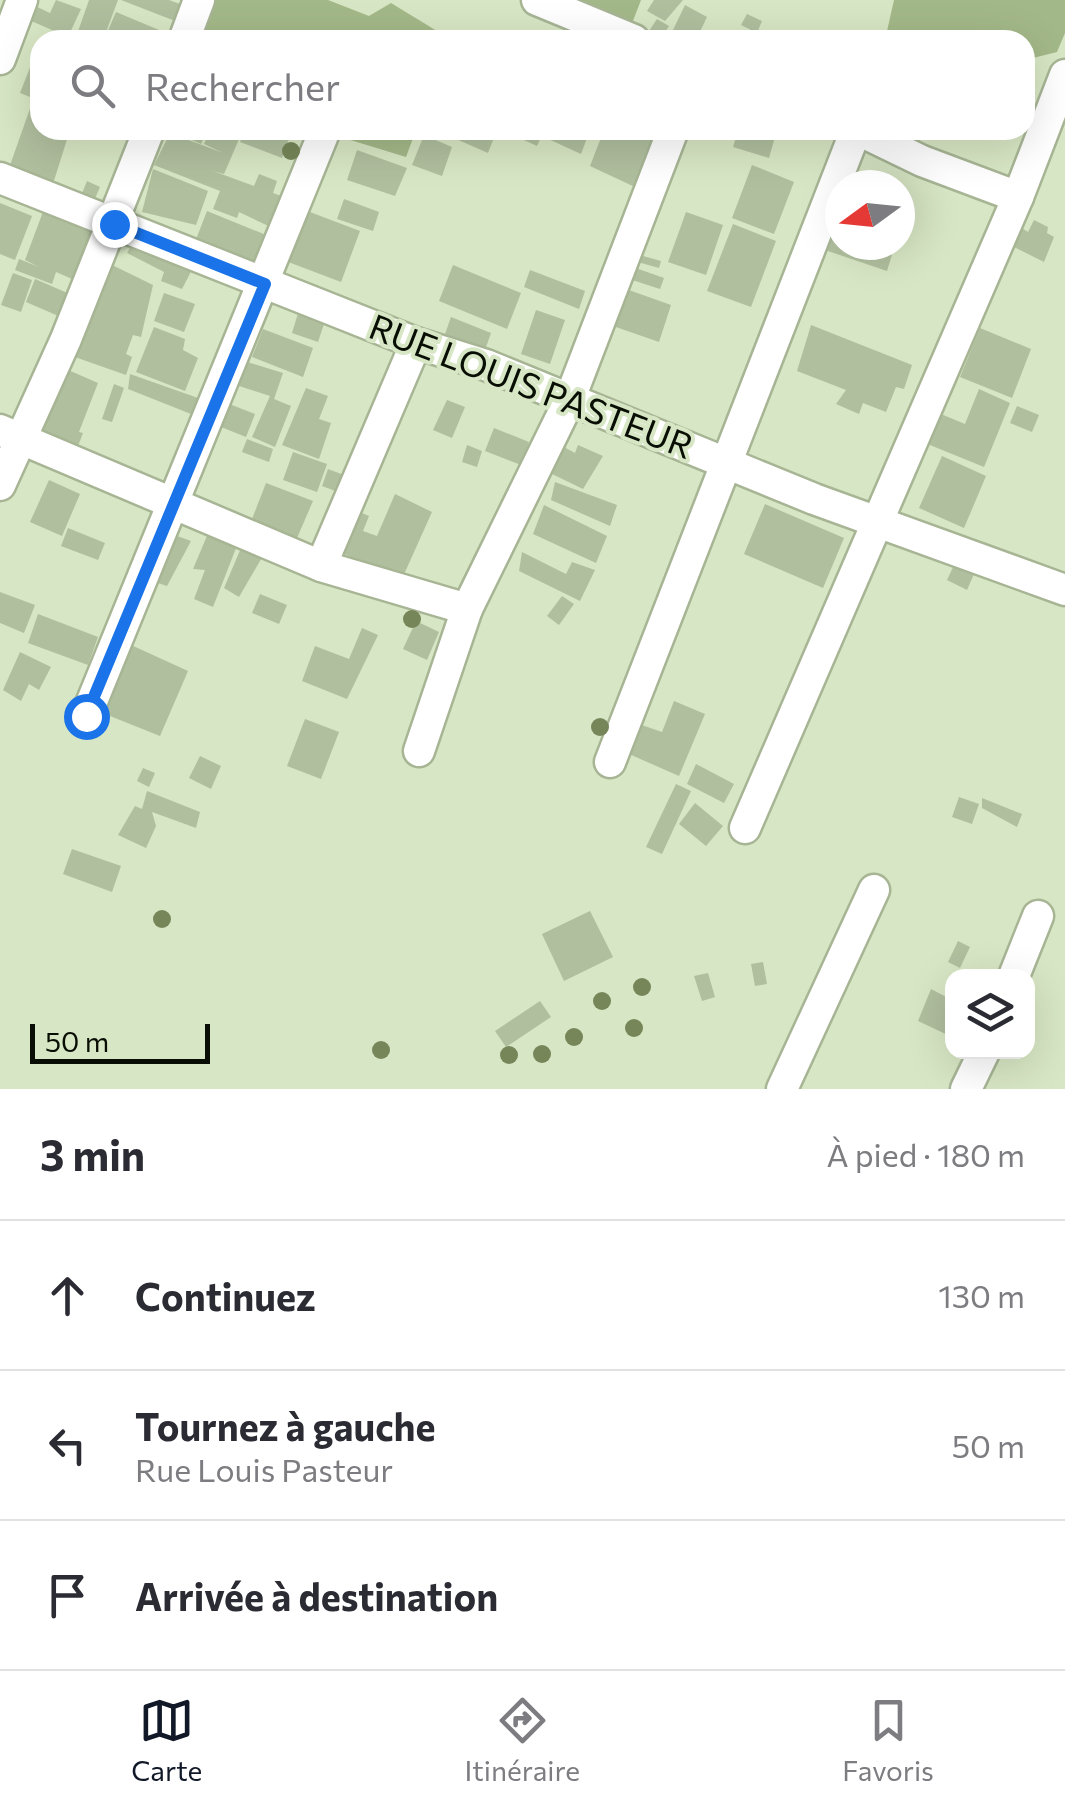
<!DOCTYPE html>
<html lang="fr">
<head>
<meta charset="utf-8">
<style>
	:root { --surface:#fff; --page:#f7f7f7; --text:#2b2b33; --muted:#7c7c81; --line:#e1e1e2; --accent:#111827 }
	body { margin:0; font-family:Commissioner,sans-serif; background:var(--page); color:var(--text) }
	.controls { position:absolute; right:30px; bottom:30px; display:grid; overflow:hidden; border-radius:20px; box-shadow:0 10px 40px #0002 }
	.controls button { width:90px; height:90px; display:grid; place-items:center; padding:0; border:0; border-bottom:2px solid var(--line); background:var(--surface); color:var(--text); font:50px sans-serif }
	.compass { position:absolute; left:825px; top:170px; width:90px; height:90px; border-radius:50%; background:var(--surface); box-shadow:0 10px 40px #0002; rotate:255deg }
	.scale { position:absolute; left:30px; bottom:25px; width:180px; box-sizing:border-box; padding-left:10px; border:5px solid #090e04; border-top:0; font-size:28px; line-height:35px; white-space:nowrap; color:#090e04; -webkit-text-stroke:8px #d7e6c4; paint-order:stroke }
	.stop { position:absolute; width:30px; height:30px; margin:-22px; border:8px solid #1a73e8; border-radius:50%; background:#fff }
	.stop.end { background:#1a73e8; border-color:#fff; box-shadow:0 2px 10px #0008 }
	.list { margin:0; padding:0; list-style:none }
	h2 { display:flex; justify-content:space-between; align-items:center; height:130px; margin:0; padding:0 40px; font-size:42px }
	h2 small { font-size:32px; font-weight:400; color:var(--muted) }
	.list li { display:grid; grid-template-columns:65px 1fr auto; gap:30px; align-items:center; box-sizing:border-box; height:150px; padding:0 40px; border-top:2px solid var(--line) }
	.list b { display:block; font-size:38px; white-space:nowrap }
	.list p { margin:0; font-size:32px; white-space:nowrap; color:var(--muted) }
	.list em { font-size:32px; font-style:normal; color:var(--muted) }
	.icon { flex:none; width:55px; height:55px; fill:none; stroke:currentColor; stroke-width:2; stroke-linecap:round; stroke-linejoin:round }
	.map { position:relative; flex:none; width:1065px; height:1089px; overflow:hidden }
	.search { position:absolute; background:var(--surface); box-shadow:0 10px 40px #0002; left:30px; right:30px; top:30px; height:110px; display:flex; align-items:center; gap:25px; box-sizing:border-box; padding:0 35px; border-radius:30px; color:var(--muted); font-size:38px }
	.sheet { height:580px; background:var(--surface) }
	nav { display:flex; justify-content:space-around; align-items:center; box-sizing:border-box; height:140px; border-top:2px solid var(--line); background:var(--surface); font-size:28px; color:var(--muted) }
	nav a { display:grid; justify-items:center; gap:5px }
	nav .on { color:var(--accent) }
	.map>svg:first-child { display:block }
</style>
</head>
<body>
<div class="map">
<svg width="1065" height="1089" viewBox="0 0 1065 1089">
	<rect width="100%" height="100%" fill="#d7e6c4"/>
	<!-- green -->
	<g fill="#a3b888">
		<path d="M 209,0 L 328,0 L 369,16 L 391,3 L 450,39 L 224,40 L 198,30 Z"/>
		<path d="M 570,0 L 641,0 L 631,26 Z"/>
		<path d="M 894,0 L 1065,0 L 1065,33 L 1057,52 L 1025,60 L 1025,40 L 885,40 Z"/>
		<path d="M 335,130 L 416,130 L 406,157 L 334,135 Z"/>
	</g>
	<!-- building -->
	<g fill="#b0bf9e">
		<path d="M 56,0 L 81,9 L 68,37 L 29,20 L 35,6 L 50,13 Z"/>
		<path d="M 89,0 L 118,0 L 103,40 L 75,40 Z"/>
		<path d="M 121,0 L 169,0 L 194,9 L 188,26 Z"/>
		<path d="M 654,0 L 683,0 L 665,21 L 647,11 Z"/>
		<path d="M 685,5 L 707,17 L 696,40 L 673,30 Z"/>
		<path d="M 116,12 L 183,40 L 104,40 Z"/>
		<path d="M 747,14 L 762,21 L 757,33 L 741,25 Z"/>
		<path d="M 657,19 L 669,26 L 661,39 L 649,31 Z"/>
		<path d="M 40,42 L 40,101 L 20,93 Z"/>
		<path d="M 33,100 L 40,103 L 40,130 L 70,130 L 52,187 L 8,171 Z"/>
		<path d="M 183,130 L 204,130 L 207,131 L 201,144 L 181,135 Z"/>
		<path d="M 210,130 L 243,130 L 224,174 L 213,171 L 254,186 L 259,174 L 277,181 L 273,193 L 292,200 L 279,231 L 239,212 L 237,218 L 213,209 L 220,191 L 154,165 L 170,133 L 223,153 L 204,144 Z"/>
		<path d="M 245,130 L 292,130 L 282,158 L 240,142 Z"/>
		<path d="M 460,130 L 497,130 L 488,153 L 456,139 Z"/>
		<path d="M 517,130 L 542,135 L 537,146 L 515,136 Z"/>
		<path d="M 549,130 L 590,130 L 581,154 L 546,138 Z"/>
		<path d="M 604,130 L 663,130 L 637,188 L 590,166 Z"/>
		<path d="M 738,130 L 777,130 L 769,158 L 733,147 Z"/>
		<path d="M 424,135 L 452,147 L 442,176 L 412,165 Z"/>
		<path d="M 357,150 L 407,168 L 395,196 L 347,180 Z"/>
		<path d="M 752,165 L 794,182 L 774,234 L 732,218 Z"/>
		<path d="M 153,169 L 208,191 L 196,225 L 142,212 Z"/>
		<path d="M 87,181 L 100,187 L 94,201 L 81,196 Z"/>
		<path d="M 840,198 L 840,245 L 895,245 L 887,271 L 822,249 Z"/>
		<path d="M 344,199 L 379,212 L 373,231 L 337,219 Z"/>
		<path d="M 0,203 L 32,216 L 15,260 L 0,254 Z"/>
		<path d="M 44,209 L 101,230 L 79,282 L 56,272 L 52,284 L 15,270 L 19,259 L 39,267 L 25,260 Z"/>
		<path d="M 302,209 L 360,231 L 341,282 L 283,260 Z"/>
		<path d="M 207,211 L 271,237 L 259,268 L 195,242 Z"/>
		<path d="M 686,212 L 723,225 L 706,275 L 668,262 Z"/>
		<path d="M 1034,220 L 1048,227 L 1047,233 L 1054,237 L 1044,262 L 1012,246 L 1020,227 L 1028,232 Z"/>
		<path d="M 733,224 L 776,241 L 751,307 L 707,291 Z"/>
		<path d="M 135,238 L 196,262 L 182,289 L 161,281 L 164,272 L 127,253 Z"/>
		<path d="M 636,254 L 661,261 L 659,268 L 634,261 Z"/>
		<path d="M 108,263 L 153,285 L 141,337 L 133,335 L 126,354 L 132,357 L 126,375 L 72,356 Z"/>
		<path d="M 453,265 L 521,293 L 507,329 L 439,301 Z"/>
		<path d="M 630,266 L 664,278 L 660,289 L 626,278 Z"/>
		<path d="M 530,270 L 585,291 L 579,309 L 524,287 Z"/>
		<path d="M 13,273 L 32,280 L 21,312 L 1,305 Z"/>
		<path d="M 35,279 L 72,295 L 63,318 L 26,302 Z"/>
		<path d="M 626,289 L 671,305 L 659,342 L 613,326 Z"/>
		<path d="M 164,293 L 195,304 L 184,332 L 154,321 Z"/>
		<path d="M 299,310 L 326,318 L 318,342 L 292,333 Z"/>
		<path d="M 536,310 L 565,320 L 550,364 L 521,354 Z"/>
		<path d="M 451,317 L 491,333 L 485,350 L 445,334 Z"/>
		<path d="M 811,325 L 912,365 L 904,389 L 896,387 L 886,412 L 863,403 L 859,414 L 836,404 L 846,390 L 797,371 Z"/>
		<path d="M 154,327 L 185,339 L 183,350 L 198,358 L 185,391 L 136,372 Z"/>
		<path d="M 980,328 L 1031,349 L 1012,398 L 960,377 Z"/>
		<path d="M 263,329 L 313,348 L 303,377 L 252,357 Z"/>
		<path d="M 241,360 L 283,373 L 274,399 L 291,406 L 275,447 L 252,437 L 270,396 L 233,384 Z"/>
		<path d="M 59,366 L 98,383 L 79,432 L 83,433 L 78,446 L 34,428 Z"/>
		<path d="M 130,374 L 198,398 L 191,414 L 128,389 Z"/>
		<path d="M 114,384 L 124,388 L 112,422 L 102,419 Z"/>
		<path d="M 306,388 L 328,396 L 319,419 L 331,423 L 319,459 L 282,445 Z"/>
		<path d="M 979,389 L 1010,403 L 984,467 L 925,443 L 936,412 L 965,424 Z"/>
		<path d="M 219,400 L 255,414 L 246,437 L 211,423 Z"/>
		<path d="M 447,400 L 465,407 L 452,438 L 433,430 Z"/>
		<path d="M 1017,406 L 1039,415 L 1032,432 L 1010,423 Z"/>
		<path d="M 494,428 L 529,442 L 521,465 L 485,451 Z"/>
		<path d="M 247,439 L 273,449 L 269,462 L 242,452 Z"/>
		<path d="M 467,445 L 482,451 L 477,467 L 462,462 Z"/>
		<path d="M 578,445 L 603,456 L 583,489 L 552,474 L 564,447 L 575,453 Z"/>
		<path d="M 293,452 L 327,464 L 317,492 L 283,480 Z"/>
		<path d="M 942,456 L 986,476 L 964,528 L 919,508 Z"/>
		<path d="M 328,469 L 344,475 L 338,492 L 322,486 Z"/>
		<path d="M 49,480 L 80,494 L 62,536 L 30,522 Z"/>
		<path d="M 555,482 L 617,505 L 610,526 L 551,500 Z"/>
		<path d="M 266,483 L 313,501 L 297,538 L 252,519 Z"/>
		<path d="M 395,494 L 432,512 L 401,581 L 338,551 L 357,511 L 369,516 L 363,531 L 377,536 Z"/>
		<path d="M 765,504 L 844,538 L 823,588 L 744,554 Z"/>
		<path d="M 544,505 L 607,536 L 596,563 L 533,534 Z"/>
		<path d="M 212,524 L 240,538 L 213,607 L 194,599 L 205,570 L 193,569 Z"/>
		<path d="M 68,528 L 105,543 L 98,560 L 61,546 Z"/>
		<path d="M 166,532 L 191,541 L 167,586 L 149,580 Z"/>
		<path d="M 244,541 L 264,554 L 239,597 L 224,588 Z"/>
		<path d="M 522,552 L 566,574 L 572,562 L 595,570 L 580,601 L 519,571 Z"/>
		<path d="M 954,565 L 974,574 L 967,590 L 947,580 Z"/>
		<path d="M 0,592 L 35,605 L 24,633 L 0,623 Z"/>
		<path d="M 260,594 L 287,605 L 279,624 L 252,613 Z"/>
		<path d="M 562,596 L 574,604 L 559,625 L 547,616 Z"/>
		<path d="M 38,614 L 98,637 L 88,665 L 28,643 Z"/>
		<path d="M 416,621 L 439,632 L 427,660 L 403,649 Z"/>
		<path d="M 362,628 L 378,635 L 347,699 L 302,681 L 315,646 L 349,659 Z"/>
		<path d="M 131,645 L 188,671 L 160,736 L 100,712 Z"/>
		<path d="M 20,652 L 51,667 L 39,690 L 29,684 L 21,701 L 3,690 Z"/>
		<path d="M 674,701 L 705,714 L 679,776 L 620,750 L 633,722 L 662,732 Z"/>
		<path d="M 305,719 L 339,732 L 321,779 L 287,766 Z"/>
		<path d="M 200,756 L 221,766 L 211,789 L 189,778 Z"/>
		<path d="M 696,764 L 734,784 L 724,803 L 687,784 Z"/>
		<path d="M 143,768 L 155,773 L 149,787 L 137,781 Z"/>
		<path d="M 676,784 L 691,791 L 662,854 L 646,847 Z"/>
		<path d="M 147,791 L 200,812 L 196,828 L 152,812 L 156,826 L 146,848 L 118,835 L 135,806 L 142,809 Z"/>
		<path d="M 959,797 L 979,804 L 972,824 L 952,817 Z"/>
		<path d="M 982,798 L 1022,814 L 1017,827 L 982,808 Z"/>
		<path d="M 695,803 L 723,826 L 706,846 L 679,824 Z"/>
		<path d="M 72,849 L 121,866 L 112,892 L 63,874 Z"/>
		<path d="M 590,911 L 613,957 L 564,981 L 542,934 Z"/>
		<path d="M 958,941 L 970,947 L 960,968 L 948,962 Z"/>
		<path d="M 763,962 L 767,984 L 755,986 L 751,964 Z"/>
		<path d="M 708,973 L 715,997 L 702,1001 L 694,976 Z"/>
		<path d="M 931,989 L 952,1000 L 952,1037 L 918,1021 Z"/>
		<path d="M 540,1001 L 551,1017 L 506,1047 L 495,1031 Z"/>
	</g>
	<g fill="none" stroke-linecap="round" stroke-linejoin="round">
		<!-- minor casing -->
		<g stroke="#a7b595" stroke-width="35">
			<g id="minor">
				<path d="M 537,0 L 634,40"/>
				<path d="M 184,40 L 199,0"/>
				<path d="M 0,59 L 22,0"/>
				<path d="M 858,130 L 922,161 L 1018,197"/>
				<path d="M 0,178 L 416,343 L 486,365 L 814,499 L 1065,590"/>
				<path d="M 0,430 L 321,566 L 467,609"/>
				<path d="M 0,485 L 66,339 L 149,130"/>
				<path d="M 321,566 L 416,343"/>
				<path d="M 86,716 L 323,135"/>
				<path d="M 419,751 L 467,609 L 569,401 L 673,130"/>
				<path d="M 610,762 L 856,130"/>
				<path d="M 745,828 L 1018,197 L 1065,75"/>
				<path d="M 1014,976 L 1038,916"/>
				<path d="M 782,1089 L 874,890"/>
				<path d="M 966,1089 L 984,1052"/>
			</g>
		</g>
		<!-- minor -->
		<use href="#minor" stroke="#fff" stroke-width="30"/>
	</g>
	<!-- trees -->
	<g fill="#768658">
		<circle cx="291" cy="151" r="9"/>
		<circle cx="412" cy="619" r="9"/>
		<circle cx="600" cy="727" r="9"/>
		<circle cx="162" cy="919" r="9"/>
		<circle cx="642" cy="987" r="9"/>
		<circle cx="602" cy="1001" r="9"/>
		<circle cx="634" cy="1028" r="9"/>
		<circle cx="574" cy="1037" r="9"/>
		<circle cx="381" cy="1050" r="9"/>
		<circle cx="542" cy="1054" r="9"/>
		<circle cx="509" cy="1055" r="9"/>
	</g>
	<g fill="none" stroke-linecap="round" stroke-linejoin="round">
		<!-- route -->
		<path stroke="#1a73e8" stroke-width="12" d="M 86,716 L 265,284 L 114,224"/>
	</g>
	<g text-anchor="middle" stroke-width="8" stroke-linejoin="round" paint-order="stroke">
		<!-- street labels -->
		<g font-size="35" fill="#090e04" stroke="#d7e6c4">
			<text transform="translate(531 387) rotate(21)" y="12">RUE LOUIS PASTEUR</text>
		</g>
	</g>
</svg>
<div class="controls">
<button><svg class="icon" aria-label="layers" viewBox="0 0 24 24"><path d="M12 4l9 5-9 5-9-5zM3 14l9 5 9-5"/></svg></button>
</div>
<svg class="compass" viewBox="-18 -18 36 36"><path d="M0-13l5 13h-10z" fill="#e53935"/><path d="M0 13l5-13h-10z" fill="#7c7c81"/></svg>
<div class="scale">50 m</div>
<div class="stop" style="left:86px;top:716px"></div>
<div class="stop end" style="left:114px;top:224px"></div>
<div class="search"><svg class="icon" aria-label="search" viewBox="0 0 24 24"><circle cx="10" cy="10" r="6"/><path d="M15 15l6 6"/></svg>Rechercher</div>
</div>
<section class="sheet">
<h2>3 min<small>À pied · 180 m</small></h2>
<ul class="list">
<li><svg class="icon" aria-label="ahead" viewBox="0 0 24 24"><path d="M12 20V5M6 11l6-6 6 6"/></svg><div><b>Continuez</b></div><em>130 m</em></li>
<li><svg class="icon" aria-label="left" viewBox="0 0 24 24"><path d="M17 20v-9H6M10 6l-5 5 5 5"/></svg><div><b>Tournez à gauche</b><p>Rue Louis Pasteur</p></div><em>50 m</em></li>
<li><svg class="icon" aria-label="arrive" viewBox="0 0 24 24"><path d="M6 21V4h12l-3 4 3 4H6"/></svg><div><b>Arrivée à destination</b></div></li>
</ul>
</section>
<nav>
<a class="on"><svg class="icon" aria-label="map" viewBox="0 0 24 24"><path d="M3 6l6-2 6 2 6-2v14l-6 2-6-2-6 2zM9 4v14M15 6v14"/></svg>Carte</a>
<a><svg class="icon" aria-label="directions" viewBox="0 0 24 24"><path d="M12 3l9 9-9 9-9-9zM9 14v-3h6M13 9l2 2-2 2"/></svg>Itinéraire</a>
<a><svg class="icon" aria-label="saved" viewBox="0 0 24 24"><path d="M7 4h10v16l-5-4-5 4z"/></svg>Favoris</a>
</nav>
</body>
</html>
